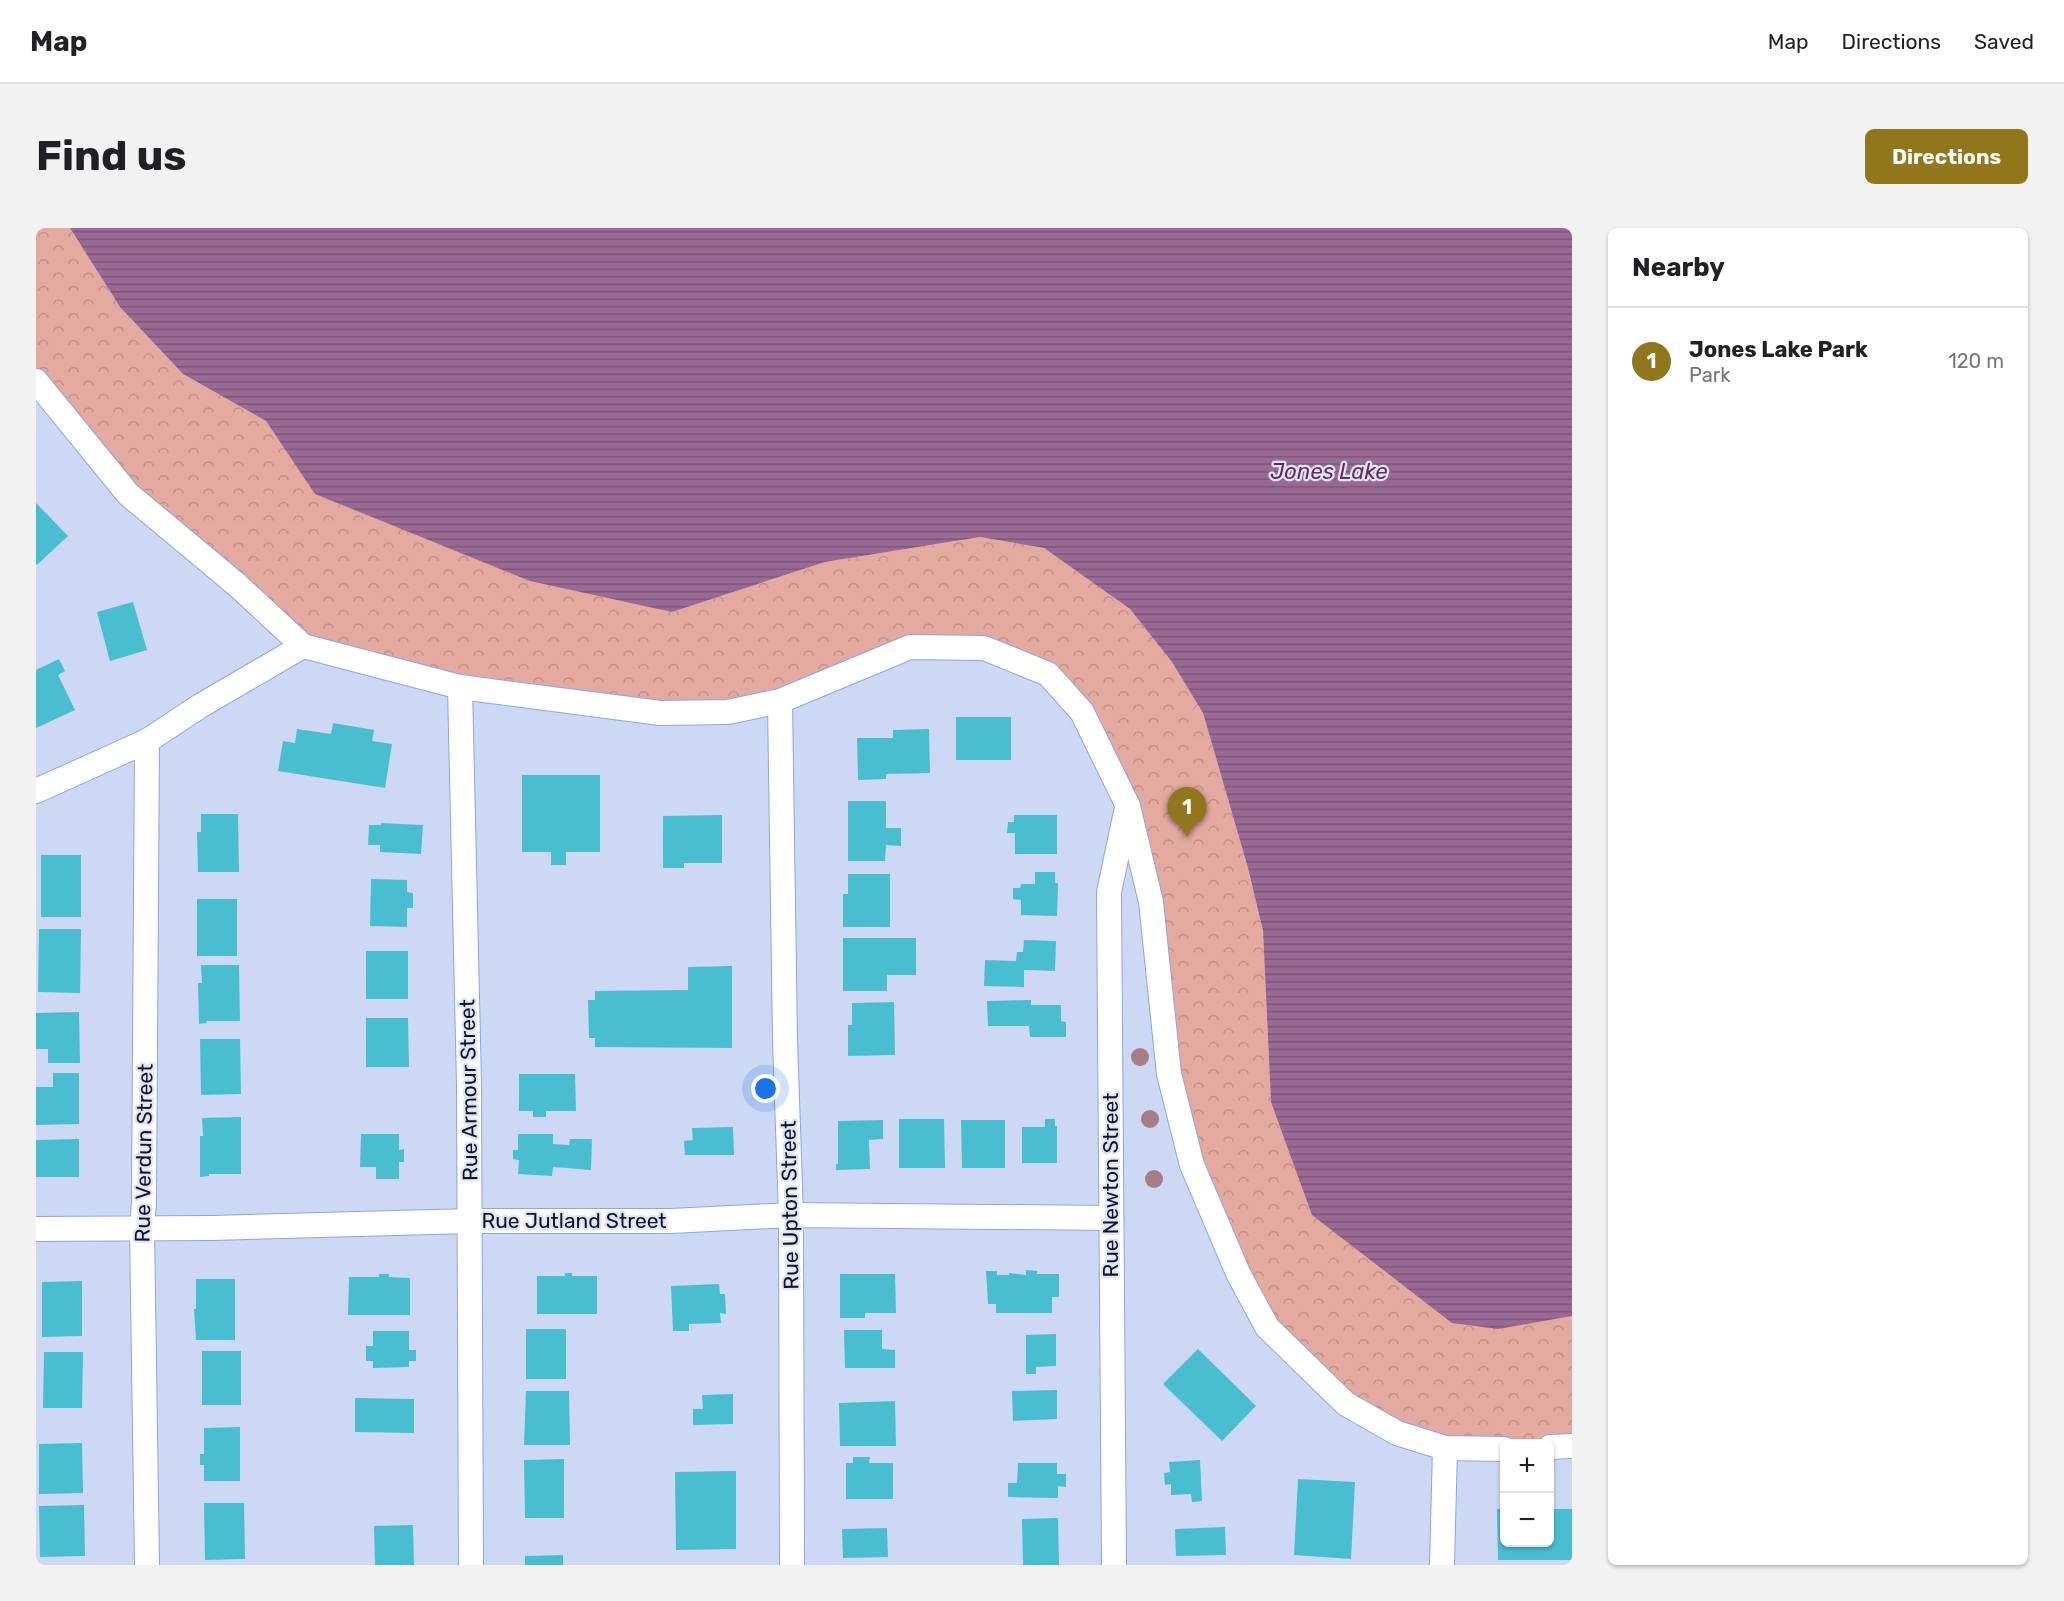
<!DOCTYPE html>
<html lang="en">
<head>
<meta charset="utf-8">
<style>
	:root { --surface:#fff; --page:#f2f2f2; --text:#202124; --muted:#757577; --line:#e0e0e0; --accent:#92761c }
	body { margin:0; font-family:Rubik,sans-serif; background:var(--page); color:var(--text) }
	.controls { position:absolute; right:18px; bottom:18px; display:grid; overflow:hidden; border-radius:9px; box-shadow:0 2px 4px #0004 }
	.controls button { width:54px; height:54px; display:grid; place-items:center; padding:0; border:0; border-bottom:2px solid var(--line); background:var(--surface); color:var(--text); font:30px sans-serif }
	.you { position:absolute; left:730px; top:861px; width:21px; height:21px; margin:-15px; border:4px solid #fff; border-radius:50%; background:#1a73e8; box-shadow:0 0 0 9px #1a73e833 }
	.badge { display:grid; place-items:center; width:39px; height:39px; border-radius:50%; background:var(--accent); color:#fff; font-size:20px; font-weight:700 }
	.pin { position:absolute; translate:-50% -50px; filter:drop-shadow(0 2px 3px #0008) }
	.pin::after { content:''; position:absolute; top:32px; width:21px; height:18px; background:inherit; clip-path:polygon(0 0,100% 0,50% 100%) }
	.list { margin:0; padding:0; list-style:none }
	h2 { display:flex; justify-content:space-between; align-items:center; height:78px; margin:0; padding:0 24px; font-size:26px }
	h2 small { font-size:20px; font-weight:400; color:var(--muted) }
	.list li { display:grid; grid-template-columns:39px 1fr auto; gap:18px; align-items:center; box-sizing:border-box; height:108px; padding:0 24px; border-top:2px solid var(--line) }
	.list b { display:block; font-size:22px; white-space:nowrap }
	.list p { margin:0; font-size:20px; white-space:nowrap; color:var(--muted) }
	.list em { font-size:20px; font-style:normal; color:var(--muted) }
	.map { position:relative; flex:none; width:1536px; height:1337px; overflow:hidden; border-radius:9px }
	header { display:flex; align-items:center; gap:36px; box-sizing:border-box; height:84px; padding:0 30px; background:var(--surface); border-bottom:2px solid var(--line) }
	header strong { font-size:28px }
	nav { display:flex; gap:33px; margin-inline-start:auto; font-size:21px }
	.intro { display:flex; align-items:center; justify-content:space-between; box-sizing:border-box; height:144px; padding:0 36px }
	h1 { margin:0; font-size:42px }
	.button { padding:15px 27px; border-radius:9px; background:var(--accent); color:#fff; font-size:21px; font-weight:700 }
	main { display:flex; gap:36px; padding:0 36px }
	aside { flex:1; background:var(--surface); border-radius:9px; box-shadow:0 2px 4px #0004 }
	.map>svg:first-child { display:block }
</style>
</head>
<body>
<header>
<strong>Map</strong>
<nav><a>Map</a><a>Directions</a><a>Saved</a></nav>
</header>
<div class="intro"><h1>Find us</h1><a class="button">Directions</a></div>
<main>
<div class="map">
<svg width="1536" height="1337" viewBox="0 0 1536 1337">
	<defs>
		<pattern id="park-crowns" width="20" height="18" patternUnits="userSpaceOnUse" patternTransform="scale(1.5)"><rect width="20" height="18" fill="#e4aaa0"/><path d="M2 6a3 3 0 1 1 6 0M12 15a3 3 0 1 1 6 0" fill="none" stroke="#c2918a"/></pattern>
		<pattern id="water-rules" width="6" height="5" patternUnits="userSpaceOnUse" patternTransform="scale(1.5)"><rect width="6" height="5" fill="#9a6a95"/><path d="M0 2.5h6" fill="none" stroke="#7c567a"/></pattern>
	</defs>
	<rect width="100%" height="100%" fill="#cdd8f5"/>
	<!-- park -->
	<path fill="url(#park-crowns)" d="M 0,0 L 34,0 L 84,79 L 147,146 L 230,193 L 280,266 L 636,384 L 789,334 L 944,309 L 1008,320 L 1094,381 L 1136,434 L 1167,485 L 1212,640 L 1227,703 L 1235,874 L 1536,1088 L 1536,1218 L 1514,1216 L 1468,1216 L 1361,1205 L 1231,1099 L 1156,937 L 1092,578 L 1012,446 L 948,420 L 874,419 L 744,473 L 624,485 L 267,418 L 92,266 L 0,153 Z"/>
	<!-- water -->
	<path fill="url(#water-rules)" d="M 34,0 L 1536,0 L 1536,1088 L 1462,1101 L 1416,1095 L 1276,987 L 1235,874 L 1227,703 L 1212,640 L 1167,485 L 1136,434 L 1094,381 L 1008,320 L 944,309 L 789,334 L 636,384 L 494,353 L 279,266 L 230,193 L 147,146 L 84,79 Z"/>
	<!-- building -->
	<g fill="#4abed1">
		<path d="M 0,275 L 32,308 L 1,337 L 0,336 Z"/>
		<path d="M 97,374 L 111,422 L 74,433 L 61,384 Z"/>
		<path d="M 23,431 L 29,443 L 22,447 L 39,482 L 0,500 L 0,442 Z"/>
		<rect x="920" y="489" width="55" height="43"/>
		<path d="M 297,495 L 338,502 L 336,513 L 356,516 L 349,560 L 242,543 L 247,513 L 259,515 L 261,501 L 295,506 Z"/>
		<path d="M 893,501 L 894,545 L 850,546 L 850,551 L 822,552 L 821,510 L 857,510 L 857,502 Z"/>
		<path d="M 486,547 L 564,547 L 564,624 L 530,624 L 530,637 L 515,637 L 515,624 L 486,624 Z"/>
		<path d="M 812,573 L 850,573 L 850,600 L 865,600 L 865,618 L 850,617 L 849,633 L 812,633 Z"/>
		<path d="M 165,586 L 202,586 L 203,644 L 162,644 L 161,604 L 165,604 Z"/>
		<path d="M 686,587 L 686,635 L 648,635 L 648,640 L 627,640 L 627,588 Z"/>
		<path d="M 978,587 L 1021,587 L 1021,626 L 979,626 L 979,605 L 971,605 L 972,594 L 978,594 Z"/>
		<path d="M 345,595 L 387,597 L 385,626 L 344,624 L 344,617 L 332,617 L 333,597 L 345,597 Z"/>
		<rect x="5" y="627" width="40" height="62"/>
		<path d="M 999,644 L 1019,644 L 1019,655 L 1022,655 L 1021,688 L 985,687 L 985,672 L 977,671 L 977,660 L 984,660 L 985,656 L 999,656 Z"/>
		<path d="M 812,646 L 854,646 L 854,699 L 807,699 L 807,666 L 812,666 Z"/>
		<path d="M 335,651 L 371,652 L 371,664 L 377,665 L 377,680 L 371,680 L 371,699 L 334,698 Z"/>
		<rect x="161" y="671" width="40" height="57"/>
		<path d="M 3,701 L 45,701 L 44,765 L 2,764 Z"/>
		<path d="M 807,710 L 880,710 L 880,747 L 851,747 L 851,763 L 807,763 Z"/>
		<path d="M 988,712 L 1020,713 L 1019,743 L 988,742 L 988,759 L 948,758 L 949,732 L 980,733 L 981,724 L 987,724 Z"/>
		<rect x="330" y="723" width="42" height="48"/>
		<path d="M 165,737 L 203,737 L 204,793 L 170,793 L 171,795 L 163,796 L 162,755 L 166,755 Z"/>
		<path d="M 696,738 L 696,820 L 559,819 L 559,810 L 553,810 L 552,772 L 559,772 L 559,763 L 652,762 L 652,739 Z"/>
		<path d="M 995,772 L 995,777 L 1025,777 L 1025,793 L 1030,794 L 1030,809 L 994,809 L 993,798 L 952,798 L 951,773 Z"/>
		<path d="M 858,774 L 859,827 L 812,828 L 812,797 L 816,797 L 816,775 Z"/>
		<path d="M 43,784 L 44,835 L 12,835 L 12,821 L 0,821 L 0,785 Z"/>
		<path d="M 330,790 L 372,790 L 373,839 L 330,839 Z"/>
		<path d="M 164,811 L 204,811 L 205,866 L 165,867 Z"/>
		<path d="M 17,845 L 43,845 L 43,896 L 0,897 L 0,859 L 17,859 Z"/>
		<path d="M 483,846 L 539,846 L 540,883 L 510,883 L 510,889 L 497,889 L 497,883 L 483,883 Z"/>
		<path d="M 205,889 L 205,946 L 173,946 L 173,948 L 164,949 L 164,908 L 167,908 L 166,890 Z"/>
		<path d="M 863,891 L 908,891 L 909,940 L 863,940 Z"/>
		<path d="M 1009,891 L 1019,891 L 1019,898 L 1021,898 L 1021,935 L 986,935 L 986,899 L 1009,899 Z"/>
		<path d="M 847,892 L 847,911 L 833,912 L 834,941 L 800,942 L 800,936 L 802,936 L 802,893 Z"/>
		<path d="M 925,892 L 969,892 L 969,940 L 926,940 Z"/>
		<path d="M 697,899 L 698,927 L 649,927 L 648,913 L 657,912 L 656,900 Z"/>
		<path d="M 325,906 L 363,906 L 363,922 L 368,921 L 368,934 L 363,934 L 363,951 L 340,951 L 340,939 L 324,939 Z"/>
		<path d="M 482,906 L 517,906 L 517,916 L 533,917 L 534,911 L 556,911 L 555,942 L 517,939 L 516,948 L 482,946 L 483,932 L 477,931 L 477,922 L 482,922 Z"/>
		<path d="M 43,911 L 43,949 L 0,949 L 0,912 Z"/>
		<path d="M 990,1042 L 1001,1043 L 1001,1046 L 1023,1046 L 1023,1069 L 1016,1069 L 1016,1085 L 960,1085 L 960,1076 L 952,1076 L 950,1043 L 961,1043 L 961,1047 L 973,1047 L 973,1045 L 990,1047 Z"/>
		<path d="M 529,1045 L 536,1045 L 536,1048 L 561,1048 L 561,1086 L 501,1086 L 501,1048 L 529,1048 Z"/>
		<path d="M 343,1046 L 353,1046 L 353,1049 L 374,1050 L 374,1087 L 312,1087 L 313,1049 L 343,1049 Z"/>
		<path d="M 804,1046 L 859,1046 L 860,1085 L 829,1085 L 829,1090 L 804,1090 Z"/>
		<path d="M 160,1051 L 199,1051 L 199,1112 L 160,1112 L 158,1081 L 160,1081 Z"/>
		<path d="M 46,1053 L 46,1108 L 6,1109 L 6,1054 Z"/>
		<path d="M 683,1056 L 684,1066 L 689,1066 L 690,1086 L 684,1085 L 685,1095 L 653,1096 L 653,1103 L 637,1103 L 635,1058 Z"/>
		<rect x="490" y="1101" width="40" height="50"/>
		<path d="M 808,1102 L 846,1102 L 846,1121 L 859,1122 L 859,1140 L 809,1140 Z"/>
		<path d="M 337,1103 L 373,1103 L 373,1122 L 380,1122 L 380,1133 L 373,1133 L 373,1139 L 337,1140 L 337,1133 L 330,1133 L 330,1118 L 337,1118 Z"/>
		<path d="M 1020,1106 L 1020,1138 L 1000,1139 L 1000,1146 L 990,1146 L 990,1107 Z"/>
		<path d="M 1162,1121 L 1220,1178 L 1186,1213 L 1127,1156 Z"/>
		<rect x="166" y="1123" width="39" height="54"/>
		<path d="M 8,1124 L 47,1124 L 46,1180 L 7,1180 Z"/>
		<path d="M 1021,1162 L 1021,1191 L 977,1193 L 976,1163 Z"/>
		<path d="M 490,1163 L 533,1163 L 534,1217 L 488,1217 Z"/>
		<path d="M 697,1166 L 697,1196 L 657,1197 L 657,1181 L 667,1181 L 666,1167 Z"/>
		<path d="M 319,1170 L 378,1171 L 378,1205 L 319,1204 Z"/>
		<path d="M 859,1173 L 860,1218 L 804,1218 L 803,1175 Z"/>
		<path d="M 204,1199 L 204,1253 L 168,1253 L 168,1237 L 164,1237 L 164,1226 L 168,1226 L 168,1200 Z"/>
		<path d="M 46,1215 L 47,1265 L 3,1266 L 3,1216 Z"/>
		<path d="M 817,1229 L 834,1229 L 833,1235 L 857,1235 L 857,1271 L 810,1271 L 810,1235 L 817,1235 Z"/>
		<path d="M 528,1231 L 528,1290 L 489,1290 L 488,1232 Z"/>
		<path d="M 1164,1232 L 1166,1273 L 1156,1274 L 1155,1266 L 1135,1267 L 1135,1256 L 1129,1257 L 1128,1245 L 1134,1244 L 1133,1234 Z"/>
		<path d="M 982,1235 L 1021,1235 L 1021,1246 L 1030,1246 L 1030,1259 L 1022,1258 L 1022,1270 L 972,1269 L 972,1255 L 981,1255 Z"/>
		<path d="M 700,1243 L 700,1321 L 640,1322 L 639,1244 Z"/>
		<path d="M 1262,1251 L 1319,1254 L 1315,1331 L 1258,1327 Z"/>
		<path d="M 168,1275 L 208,1275 L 209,1331 L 169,1332 Z"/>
		<path d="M 48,1277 L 49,1328 L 4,1329 L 3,1278 Z"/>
		<path d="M 1461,1281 L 1468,1281 L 1468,1314 L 1514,1314 L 1514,1281 L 1536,1281 L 1536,1332 L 1462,1332 Z"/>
		<path d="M 1022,1290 L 1023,1337 L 987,1337 L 986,1291 Z"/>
		<path d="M 377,1297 L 378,1337 L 339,1337 L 338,1298 Z"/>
		<path d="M 1189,1299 L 1190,1327 L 1140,1328 L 1139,1301 Z"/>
		<path d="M 851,1300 L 852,1329 L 807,1330 L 806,1301 Z"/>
		<path d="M 527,1327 L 527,1337 L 489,1337 L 489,1328 Z"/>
	</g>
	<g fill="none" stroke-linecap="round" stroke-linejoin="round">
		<!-- street casing -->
		<g stroke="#8da4ea" stroke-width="26">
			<g id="street">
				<path d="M 0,153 L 92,266 L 200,356 L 267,418 L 424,459 L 624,485 L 692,484 L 744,473 L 874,419 L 948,420 L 1012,446 L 1046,484 L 1092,578 L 1115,674 L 1133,846 L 1156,937 L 1202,1045 L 1231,1099 L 1310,1176 L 1361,1205 L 1409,1220 L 1468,1221"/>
				<path d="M 424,459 L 433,857 L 435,1337"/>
				<path d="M 744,473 L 749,812 L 755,987 L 756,1337"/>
				<path d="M 0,563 L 111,513 L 164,478 L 267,418"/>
				<path d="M 0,1001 L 176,1000 L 434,993 L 635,993 L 755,987 L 1075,990"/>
				<path d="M 1514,1219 L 1536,1218"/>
				<path d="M 111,1337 L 106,1000 L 108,974 L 111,513"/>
				<path d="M 1078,1337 L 1073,664 L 1090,584"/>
				<path d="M 1406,1337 L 1409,1220"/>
			</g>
		</g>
		<!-- street -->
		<use href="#street" stroke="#fff" stroke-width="24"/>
	</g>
	<!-- trees -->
	<g fill="#a57d84">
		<circle cx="1104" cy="829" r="9"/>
		<circle cx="1114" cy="891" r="9"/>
		<circle cx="1118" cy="951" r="9"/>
	</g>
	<g text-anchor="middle" stroke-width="4.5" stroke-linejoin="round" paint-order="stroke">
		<!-- street labels -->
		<g font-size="21" fill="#0d132d" stroke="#e0e5f4">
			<text transform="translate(433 862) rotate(-91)" y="7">Rue Armour Street</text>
			<text transform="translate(108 925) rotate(-89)" y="7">Rue Verdun Street</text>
			<text transform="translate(1075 957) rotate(-90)" y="7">Rue Newton Street</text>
			<text transform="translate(754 977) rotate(-91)" y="7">Rue Upton Street</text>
			<text x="538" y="1000">Rue Jutland Street</text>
		</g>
		<!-- water labels -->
		<g font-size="22" font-style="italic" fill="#662a62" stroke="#e0e5f4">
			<text x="1293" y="251">Jones Lake</text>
		</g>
	</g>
</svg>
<div class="controls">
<button>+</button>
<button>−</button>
</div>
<div class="you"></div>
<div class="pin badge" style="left:1151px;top:609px">1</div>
</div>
<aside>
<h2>Nearby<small></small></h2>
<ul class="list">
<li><span class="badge">1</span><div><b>Jones Lake Park</b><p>Park</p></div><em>120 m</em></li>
</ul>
</aside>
</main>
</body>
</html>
